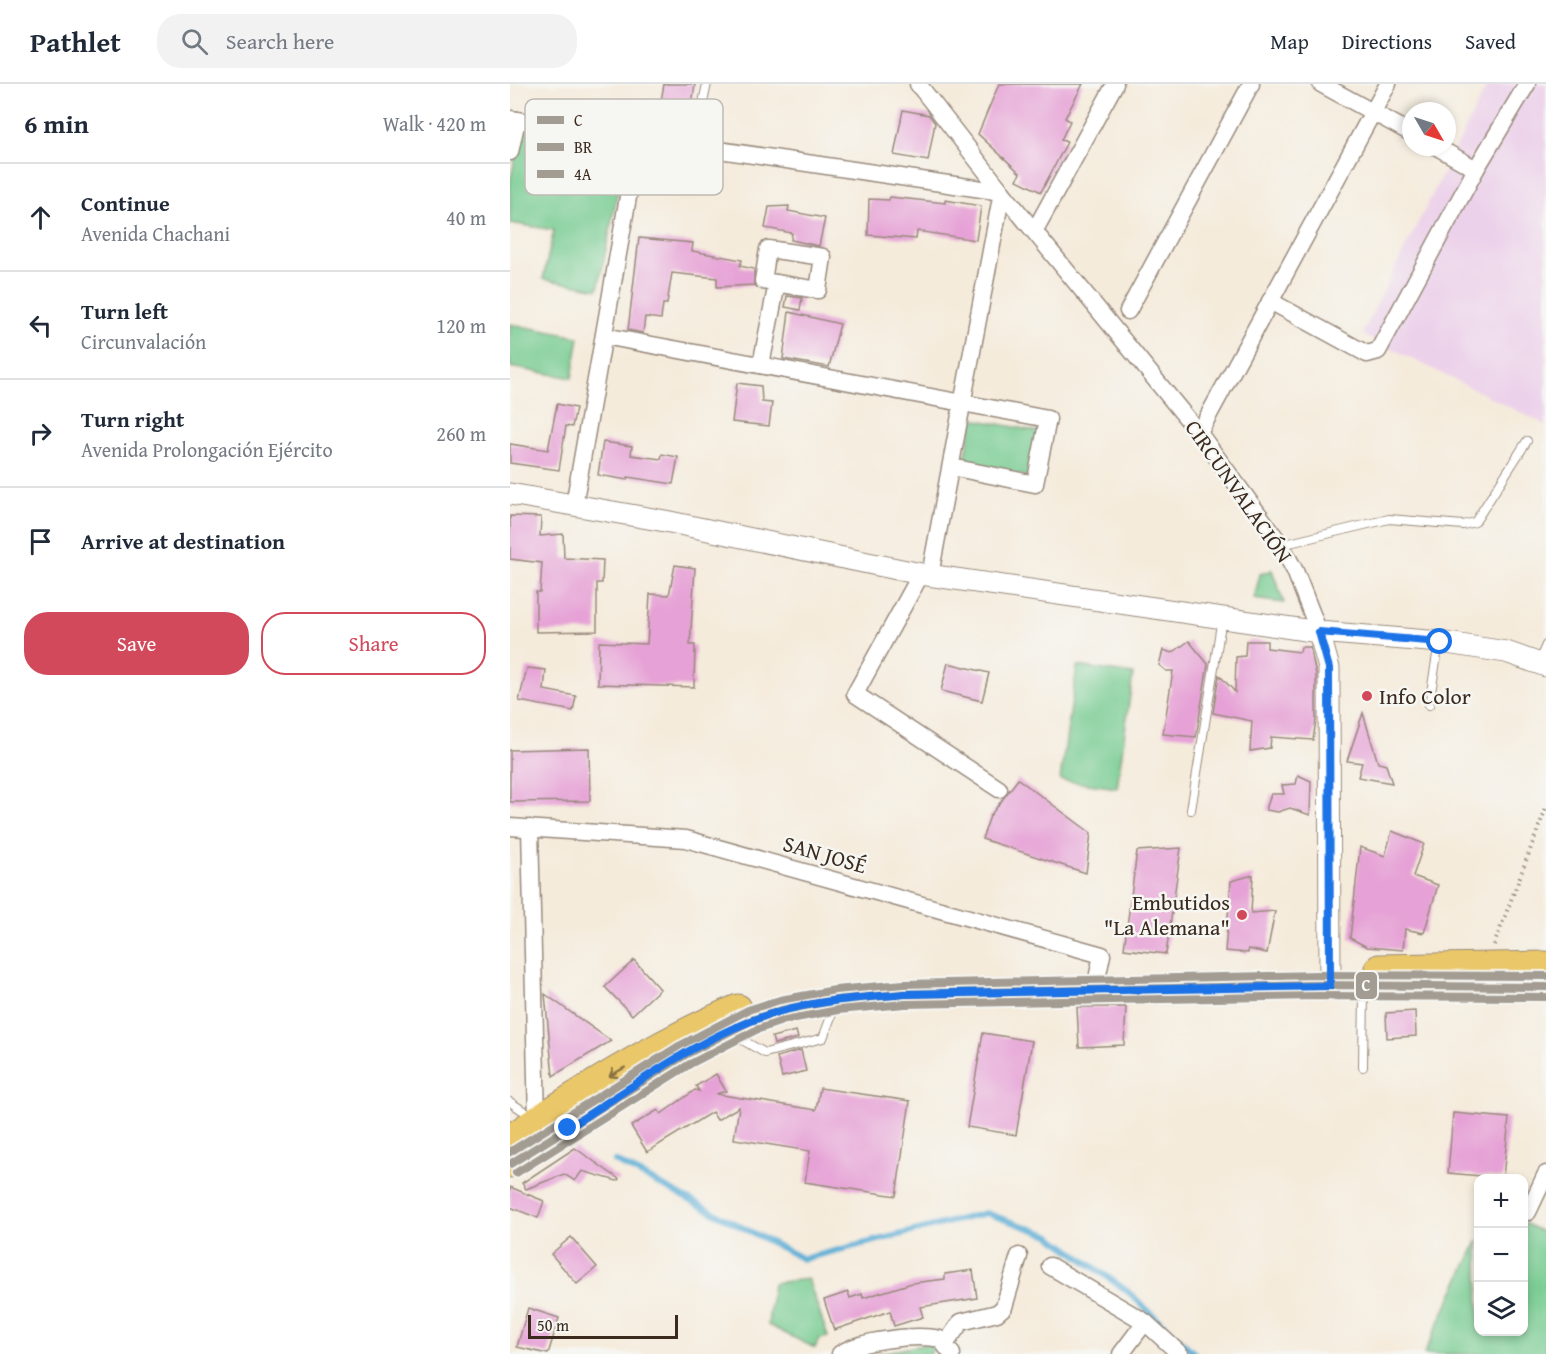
<!DOCTYPE html>
<html lang="en">
<head>
<meta charset="utf-8">
<style>
	:root { --surface:#fff; --page:#f2f2f3; --text:#1f2937; --muted:#747a83; --line:#e0e1e3; --accent:#d1495b }
	body { margin:0; font-family:"Gentium Book Plus",serif; background:var(--page); color:var(--text) }
	.controls { position:absolute; right:18px; bottom:18px; display:grid; overflow:hidden; border-radius:12px; box-shadow:0 3px 9px #0003 }
	.controls button { width:54px; height:54px; display:grid; place-items:center; padding:0; border:0; border-bottom:2px solid var(--line); background:var(--surface); color:var(--text); font:30px sans-serif }
	.compass { position:absolute; left:892px; top:18px; width:54px; height:54px; border-radius:50%; background:var(--surface); box-shadow:0 3px 9px #0003; rotate:129deg }
	.scale { position:absolute; left:18px; bottom:15px; width:150px; box-sizing:border-box; padding-left:6px; border:3px solid #3b2a1e; border-top:0; font-size:16px; line-height:21px; white-space:nowrap; color:#3b2a1e; -webkit-text-stroke:4px #f6f6f2; paint-order:stroke }
	.stop { position:absolute; width:18px; height:18px; margin:-14px; border:4px solid #1a73e8; border-radius:50%; background:#fff }
	.stop.end { background:#1a73e8; border-color:#fff; box-shadow:0 2px 6px #0008 }
	.list { margin:0; padding:0; list-style:none }
	h2 { display:flex; justify-content:space-between; align-items:center; height:78px; margin:0; padding:0 24px; font-size:26px }
	h2 small { font-size:20px; font-weight:400; color:var(--muted) }
	.list li { display:grid; grid-template-columns:39px 1fr auto; gap:18px; align-items:center; box-sizing:border-box; height:108px; padding:0 24px; border-top:2px solid var(--line) }
	.list b { display:block; font-size:22px; white-space:nowrap }
	.list p { margin:0; font-size:20px; white-space:nowrap; color:var(--muted) }
	.list em { font-size:20px; font-style:normal; color:var(--muted) }
	.actions { display:flex; gap:12px; padding:18px 24px }
	.actions a { flex:1; padding:14px 0; border:2px solid var(--accent); border-radius:24px; text-align:center; font-size:21px; color:var(--accent) }
	.actions .main { background:var(--accent); color:#fff }
	.icon { flex:none; width:33px; height:33px; fill:none; stroke:currentColor; stroke-width:2; stroke-linecap:round; stroke-linejoin:round }
	.map { position:relative; flex:none; width:1036px; height:1270px; overflow:hidden }
	header { display:flex; align-items:center; gap:36px; box-sizing:border-box; height:84px; padding:0 30px; background:var(--surface); border-bottom:2px solid var(--line) }
	header strong { font-size:28px }
	nav { display:flex; gap:33px; margin-inline-start:auto; font-size:21px }
	.search { width:420px; height:54px; background:var(--page); display:flex; align-items:center; gap:15px; box-sizing:border-box; padding:0 21px; border-radius:24px; color:var(--muted); font-size:22px }
	main { display:flex }
	aside { flex:1; background:var(--surface) }
	.map>svg:first-child { display:block }
</style>
</head>
<body>
<header>
<strong>Pathlet</strong>
<div class="search"><svg class="icon" aria-label="search" viewBox="0 0 24 24"><circle cx="10" cy="10" r="6"/><path d="M15 15l6 6"/></svg>Search here</div>
<nav><a>Map</a><a>Directions</a><a>Saved</a></nav>
</header>
<main>
<aside>
<h2>6 min<small>Walk · 420 m</small></h2>
<ul class="list">
<li><svg class="icon" aria-label="ahead" viewBox="0 0 24 24"><path d="M12 20V5M6 11l6-6 6 6"/></svg><div><b>Continue</b><p>Avenida Chachani</p></div><em>40 m</em></li>
<li><svg class="icon" aria-label="left" viewBox="0 0 24 24"><path d="M17 20v-9H6M10 6l-5 5 5 5"/></svg><div><b>Turn left</b><p>Circunvalación</p></div><em>120 m</em></li>
<li><svg class="icon" aria-label="right" viewBox="0 0 24 24"><path d="M7 20v-9h11M14 6l5 5-5 5"/></svg><div><b>Turn right</b><p>Avenida Prolongación Ejército</p></div><em>260 m</em></li>
<li><svg class="icon" aria-label="arrive" viewBox="0 0 24 24"><path d="M6 21V4h12l-3 4 3 4H6"/></svg><div><b>Arrive at destination</b></div></li>
</ul>
<div class="actions"><a class="main">Save</a><a>Share</a></div>
</aside>
<div class="map">
<svg width="1036" height="1270" viewBox="0 0 1036 1270">
	<rect width="100%" height="100%" fill="#f6f6f2"/>
	<filter id="ink" filterUnits="userSpaceOnUse"><feTurbulence type="fractalNoise" baseFrequency=".0167" numOctaves="2"/><feDisplacementMap in="SourceGraphic" scale="12" xChannelSelector="R" yChannelSelector="G"/><feConvolveMatrix kernelMatrix="1 2 1 2 8 2 1 2 1" color-interpolation-filters="sRGB"/></filter>
	<filter id="wash" filterUnits="userSpaceOnUse"><feTurbulence type="fractalNoise" baseFrequency=".008" numOctaves="4" result="noise"/><feDisplacementMap in="SourceGraphic" scale="24" xChannelSelector="R" yChannelSelector="G"/><feGaussianBlur stdDeviation="1.35" result="paint"/><feColorMatrix in="noise" values="0 0 0 0 0 0 0 0 0 0 0 0 0 0 0 0 0 1.4 0 .05"/><feComposite in="paint" operator="in"/></filter>
	<g filter="url(#wash)">
		<rect width="100%" height="100%" fill="#f5ebdb"/>
		<!-- built -->
		<path fill="#ecd1ea" d="M 978,0 L 1036,0 L 1036,341 L 852,250 Z"/>
		<!-- green -->
		<g fill="#76cb90" stroke="#587a57" stroke-width="1.5">
			<path d="M 17,44 L 117,62 L 88,205 L 33,195 L 44,146 L 0,139 L 0,98 L 11,47 Z"/>
			<path d="M 0,240 L 69,253 L 62,294 L 0,283 Z"/>
			<path d="M 463,335 L 530,348 L 521,393 L 454,380 Z"/>
			<path d="M 762,486 L 774,519 L 744,515 L 750,490 Z"/>
			<path d="M 567,582 L 623,590 L 607,704 L 550,696 Z"/>
			<path d="M 1014,1139 L 1036,1150 L 1036,1270 L 914,1270 L 968,1156 L 969,1248 L 1014,1248 Z"/>
			<path d="M 298,1195 L 318,1253 L 309,1255 L 305,1264 L 258,1241 L 263,1199 Z"/>
			<path d="M 423,1259 L 421,1270 L 366,1270 Z"/>
		</g>
		<g fill="none" stroke-linecap="round" stroke-linejoin="round">
			<!-- stream -->
			<path stroke="#5aadd5" stroke-width="6" d="M 105,1077 L 293,1175 L 476,1129 L 539,1151 L 617,1207 L 685,1270"/>
		</g>
		<g id="blocks">
			<!-- building -->
			<g fill="#e6a2d6">
				<path d="M 154,0 L 185,0 L 182,21 L 151,17 Z"/>
				<path d="M 489,0 L 573,0 L 555,34 L 560,37 L 551,56 L 557,58 L 531,108 L 507,96 L 510,89 L 468,50 Z"/>
				<path d="M 393,26 L 419,31 L 425,39 L 418,77 L 384,71 Z"/>
				<path d="M 380,113 L 435,119 L 435,116 L 471,122 L 466,156 L 407,147 L 406,155 L 358,151 L 359,115 L 379,116 Z"/>
				<path d="M 279,122 L 278,127 L 315,134 L 309,162 L 281,156 L 282,149 L 255,144 L 259,123 Z"/>
				<path d="M 129,154 L 183,159 L 182,167 L 232,176 L 230,182 L 244,185 L 244,201 L 207,203 L 207,194 L 162,189 L 157,220 L 153,220 L 151,235 L 135,233 L 133,249 L 118,246 Z"/>
				<path d="M 277,212 L 292,214 L 290,226 L 275,223 Z"/>
				<path d="M 279,228 L 330,240 L 319,283 L 273,275 Z"/>
				<path d="M 227,299 L 251,302 L 252,318 L 262,319 L 259,342 L 222,338 Z"/>
				<path d="M 47,320 L 66,324 L 62,343 L 56,342 L 49,386 L 0,379 L 0,360 L 38,366 Z"/>
				<path d="M 93,358 L 122,362 L 121,371 L 151,375 L 152,370 L 168,373 L 163,400 L 118,393 L 117,396 L 88,391 Z"/>
				<path d="M 0,432 L 31,433 L 30,452 L 53,450 L 54,474 L 93,476 L 92,499 L 87,499 L 87,547 L 26,548 L 26,508 L 30,508 L 32,479 L 0,475 Z"/>
				<path d="M 165,481 L 185,484 L 180,561 L 185,561 L 184,603 L 88,600 L 89,558 L 137,560 L 140,510 L 159,511 Z"/>
				<path d="M 679,557 L 698,580 L 686,653 L 653,650 L 663,587 L 656,587 L 649,581 L 653,566 L 662,569 Z"/>
				<path d="M 736,557 L 757,557 L 757,564 L 790,568 L 791,563 L 800,563 L 806,590 L 806,636 L 803,656 L 761,653 L 760,664 L 740,667 L 742,637 L 703,629 L 709,591 L 725,608 L 726,573 L 735,572 Z"/>
				<path d="M 438,579 L 479,589 L 472,617 L 431,607 Z"/>
				<path d="M 17,584 L 36,586 L 34,606 L 66,612 L 63,627 L 9,617 Z"/>
				<path d="M 853,629 L 868,679 L 876,681 L 882,699 L 848,693 L 852,679 L 837,677 Z"/>
				<path d="M 79,664 L 80,717 L 0,718 L 0,666 Z"/>
				<path d="M 788,691 L 801,697 L 800,731 L 780,724 L 768,728 L 756,726 L 761,710 L 774,710 L 772,701 L 786,700 Z"/>
				<path d="M 508,695 L 581,749 L 576,789 L 472,755 L 480,732 Z"/>
				<path d="M 882,747 L 914,760 L 903,792 L 928,801 L 914,849 L 895,845 L 893,866 L 857,863 L 840,854 L 850,763 L 875,772 Z"/>
				<path d="M 671,764 L 656,870 L 614,865 L 627,767 Z"/>
				<path d="M 743,791 L 741,829 L 765,827 L 757,869 L 738,865 L 738,869 L 715,867 L 721,797 Z"/>
				<path d="M 124,876 L 150,905 L 122,931 L 95,903 Z"/>
				<path d="M 35,910 L 101,957 L 43,992 L 39,952 Z"/>
				<path d="M 567,923 L 616,923 L 614,961 L 569,963 Z"/>
				<path d="M 905,927 L 906,952 L 877,954 L 876,929 Z"/>
				<path d="M 286,947 L 288,954 L 264,960 L 262,953 Z"/>
				<path d="M 473,949 L 522,957 L 506,1051 L 457,1043 Z"/>
				<path d="M 291,966 L 296,987 L 272,993 L 267,973 Z"/>
				<path d="M 206,990 L 216,1007 L 206,1010 L 306,1026 L 310,1004 L 400,1017 L 386,1112 L 295,1098 L 300,1067 L 224,1055 L 229,1023 L 207,1036 L 202,1028 L 137,1068 L 121,1042 L 148,1026 L 151,1030 L 185,1006 L 189,1007 L 186,1002 Z"/>
				<path d="M 943,1029 L 999,1034 L 993,1094 L 938,1089 Z"/>
				<path d="M 65,1064 L 109,1095 L 107,1097 L 72,1087 L 65,1097 L 54,1090 L 16,1105 L 12,1099 Z"/>
				<path d="M 0,1103 L 34,1117 L 28,1134 L 0,1123 Z"/>
				<path d="M 61,1153 L 87,1183 L 67,1200 L 41,1170 Z"/>
				<path d="M 463,1186 L 467,1214 L 410,1223 L 413,1233 L 384,1242 L 380,1227 L 324,1246 L 314,1216 L 338,1208 L 340,1214 L 352,1210 L 353,1214 L 402,1199 L 435,1195 L 435,1190 Z"/>
				<path d="M 18,1224 L 49,1234 L 38,1270 L 7,1263 Z"/>
			</g>
		</g>
	</g>
	<g filter="url(#ink)">
		<use href="#blocks" fill-opacity="0" stroke="#988a7c" stroke-width="1.5"/>
		<g fill="none" stroke-linecap="round" stroke-linejoin="round">
			<!-- service casing -->
			<g stroke="#988a7c" stroke-width="10">
				<g id="service">
					<path d="M 183,64 L 197,0"/>
					<path d="M 771,461 L 879,435 L 953,441 L 965,438 L 1017,357"/>
					<path d="M 1028,579 L 1036,561"/>
					<path d="M 919,621 L 929,558"/>
					<path d="M 681,726 L 712,534"/>
					<path d="M 225,952 L 255,969 L 313,954 L 325,922"/>
					<path d="M 853,983 L 854,906"/>
					<path d="M 0,1018 L 24,1034"/>
				</g>
			</g>
			<!-- minor casing -->
			<g stroke="#988a7c" stroke-width="19">
				<g id="minor">
					<path d="M 408,0 L 492,108 L 689,349 L 771,461 L 785,487 L 809,548"/>
					<path d="M 811,0 L 901,49"/>
					<path d="M 0,35 L 492,108"/>
					<path d="M 927,63 L 966,85"/>
					<path d="M 0,68 L 7,36"/>
					<path d="M 525,146 L 605,0"/>
					<path d="M 258,165 L 313,173 L 308,206 L 253,197 Z"/>
					<path d="M 760,217 L 857,270 L 868,267 L 966,85 L 1017,0"/>
					<path d="M 618,227 L 741,0"/>
					<path d="M 94,252 L 538,335 L 525,400 L 441,383"/>
					<path d="M 251,281 L 267,199"/>
					<path d="M 689,349 L 878,0"/>
					<path d="M 64,421 L 128,56"/>
					<path d="M 411,490 L 345,610 L 489,705"/>
					<path d="M 420,491 L 492,108"/>
					<path d="M 0,743 L 176,755 L 592,871 L 588,890"/>
					<path d="M 20,744 L 27,1036 L 31,1042"/>
					<path d="M 1018,1128 L 1036,1090"/>
					<path d="M 540,1182 L 635,1238 L 670,1270"/>
					<path d="M 436,1259 L 451,1238 L 487,1229 L 494,1223 L 509,1172"/>
					<path d="M 330,1270 C 349,1256 407,1250 430,1255 L 442,1270"/>
					<path d="M 611,1270 L 635,1238"/>
				</g>
			</g>
			<!-- tertiary casing -->
			<g stroke="#988a7c" stroke-width="23">
				<g id="tertiary">
					<path d="M 0,410 L 155,437 L 411,490 L 809,548 L 930,558 L 996,568 L 1036,582"/>
					<path d="M 809,548 L 819,584 L 820,902"/>
				</g>
			</g>
			<!-- primary casing -->
			<g stroke="#988a7c" stroke-width="29">
				<g id="primary">
					<path d="M 869,884 L 1036,881"/>
					<path d="M 0,1054 C 69,1007 151,956 228,924"/>
					<path d="M 0,1080 L 175,971 L 242,936 L 272,926 L 327,916 L 394,910 L 808,901 L 1036,903"/>
				</g>
			</g>
			<!-- path -->
			<path stroke="#988a7c" stroke-width="4" stroke-dasharray="1.5 4.5" stroke-linecap="butt" d="M 984,861 L 1036,724"/>
			<!-- service -->
			<use href="#service" stroke="#fff" stroke-width="8"/>
			<!-- minor -->
			<use href="#minor" stroke="#fff" stroke-width="16"/>
			<!-- tertiary -->
			<use href="#tertiary" stroke="#fff" stroke-width="21"/>
			<!-- primary -->
			<use href="#primary" stroke="#eac769" stroke-width="27"/>
			<!-- bus-1 casing -->
			<g stroke="#f6f6f2" stroke-width="12">
				<path id="bus-1" d="M 0,1080 L 175,971 L 242,936 L 272,926 L 327,916 L 394,910 L 808,901 L 1036,903"/>
			</g>
			<!-- bus-2 casing -->
			<g stroke="#f6f6f2" stroke-width="12">
				<path id="bus-2" d="M 6,1089 L 180,980 L 246,946 L 275,936 L 328,926 L 395,920 L 808,912 L 1036,913"/>
			</g>
			<!-- bus-3 casing -->
			<g stroke="#f6f6f2" stroke-width="12">
				<path id="bus-3" d="M 0,1068 L 169,962 L 238,926 L 270,916 L 325,906 L 394,900 L 808,891 L 1036,892"/>
			</g>
			<!-- bus-1 -->
			<use href="#bus-1" stroke="#a39c92" stroke-width="8"/>
			<!-- bus-2 -->
			<use href="#bus-2" stroke="#a39c92" stroke-width="8"/>
			<!-- bus-3 -->
			<use href="#bus-3" stroke="#a39c92" stroke-width="8"/>
		</g>
		<!-- one-way arrows -->
		<defs><path id="oneway-shaft" d="M-6 0H5M1.5-3L5.5 0L1.5 3" fill="none" stroke-width="1.6" stroke-linecap="round" stroke-linejoin="round" transform="scale(1.5)"/></defs>
		<use stroke="#8a7140" href="#oneway-shaft" transform="translate(107 988) rotate(150)"/>
	</g>
	<g fill="none" stroke-linecap="round" stroke-linejoin="round" filter="url(#ink)">
		<!-- route -->
		<path stroke="#1a73e8" stroke-width="8" d="M 58,1044 C 123,1003 196,947 271,927 C 311,916 353,914 394,910 L 820,902 L 819,584 L 809,548 L 930,558"/>
	</g>
	<!-- markers -->
	<g fill="#d1495b" stroke="#f6f6f2" stroke-width="2">
		<circle cx="857" cy="612" r="6"/>
		<circle cx="732" cy="831" r="6"/>
	</g>
	<g text-anchor="middle" stroke-width="5" stroke-linejoin="round" paint-order="stroke">
		<!-- street labels -->
		<g font-size="22" fill="#3b2a1e" stroke="#f6f6f2">
			<text transform="translate(729 407) rotate(55)" y="8">CIRCUNVALACIÓN</text>
			<text transform="translate(315 770) rotate(16)" y="8">SAN JOSÉ</text>
		</g>
		<!-- poi labels -->
		<g font-size="22" fill="#3b2a1e" stroke="#f6f6f2" text-anchor="start">
			<text x="869" y="620">Info Color</text>
			<text x="720" y="826" text-anchor="end">Embutidos<tspan x="720" dy="25">"La Alemana"</tspan></text>
		</g>
	</g>
	<!-- legend -->
	<rect x="15" y="15" width="198" height="96" rx="9" fill="#f6f6f2" stroke="#beb9b2" stroke-width="1.5"/>
	<rect x="27" y="32" width="27" height="8" fill="#a39c92"/>
	<rect x="27" y="59" width="27" height="8" fill="#a39c92"/>
	<rect x="27" y="86" width="27" height="8" fill="#a39c92"/>
	<g font-size="16" fill="#3b2a1e">
		<text x="64" y="42">C</text>
		<text x="64" y="69">BR</text>
		<text x="64" y="96">4A</text>
	</g>
	<rect stroke="#f6f6f2" stroke-width="2" x="845" y="887" width="23" height="29" rx="6" fill="#a39c92"/>
	<g font-size="16" text-anchor="middle" font-weight="bold" fill="#fff">
		<text x="856" y="907">C</text>
	</g>
</svg>
<div class="controls">
<button>+</button>
<button>−</button>
<button><svg class="icon" aria-label="layers" viewBox="0 0 24 24"><path d="M12 4l9 5-9 5-9-5zM3 14l9 5 9-5"/></svg></button>
</div>
<svg class="compass" viewBox="-18 -18 36 36"><path d="M0-13l5 13h-10z" fill="#e53935"/><path d="M0 13l5-13h-10z" fill="#747a83"/></svg>
<div class="scale">50 m</div>
<div class="stop" style="left:930px;top:558px"></div>
<div class="stop end" style="left:58px;top:1044px"></div>
</div>
</main>
</body>
</html>
